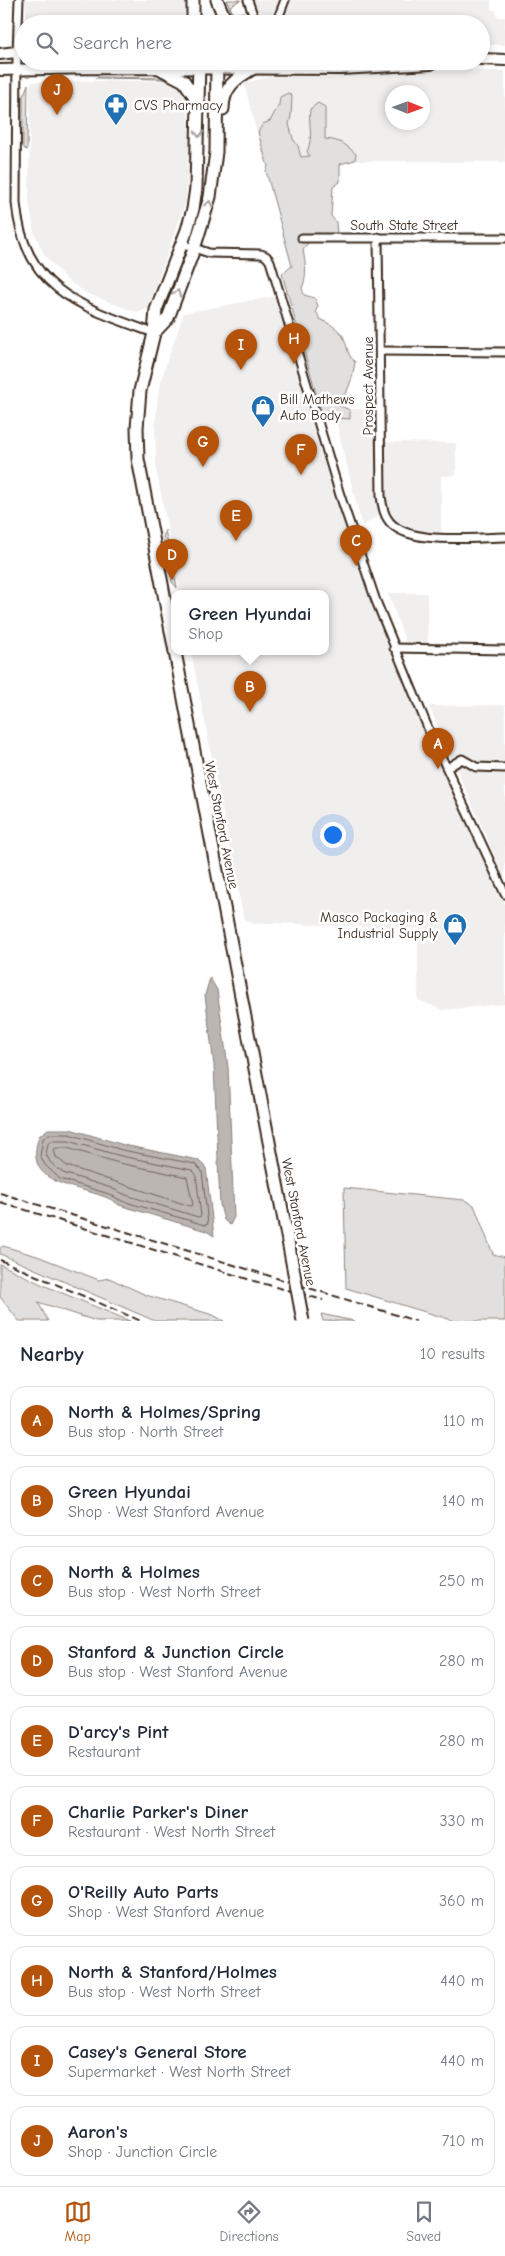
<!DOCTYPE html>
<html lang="en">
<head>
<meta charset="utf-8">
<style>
	:root { --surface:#fff; --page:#f2f2f3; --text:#1f2937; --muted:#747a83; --line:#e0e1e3; --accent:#b45309 }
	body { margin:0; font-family:"Comic Neue",sans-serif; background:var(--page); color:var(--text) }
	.compass { position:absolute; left:385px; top:85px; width:45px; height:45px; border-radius:50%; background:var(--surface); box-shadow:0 2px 8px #0003; rotate:91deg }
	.you { position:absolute; left:332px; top:834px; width:18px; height:18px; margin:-12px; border:4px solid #fff; border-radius:50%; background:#1a73e8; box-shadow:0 0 0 8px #1a73e833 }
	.badge { display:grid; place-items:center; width:32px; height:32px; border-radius:50%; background:var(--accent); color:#fff; font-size:16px; font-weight:700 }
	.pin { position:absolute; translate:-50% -41px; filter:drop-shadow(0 1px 2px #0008) }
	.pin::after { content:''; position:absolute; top:26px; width:18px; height:15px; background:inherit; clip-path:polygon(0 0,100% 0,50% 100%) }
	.popup { position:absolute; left:171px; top:590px; width:158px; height:65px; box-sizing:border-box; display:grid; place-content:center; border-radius:10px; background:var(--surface); filter:drop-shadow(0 1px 4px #0005); font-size:16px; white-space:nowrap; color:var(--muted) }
	.popup b { font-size:19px; color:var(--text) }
	.popup::after { content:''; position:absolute; left:50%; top:100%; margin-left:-10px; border:10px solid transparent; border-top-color:var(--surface) }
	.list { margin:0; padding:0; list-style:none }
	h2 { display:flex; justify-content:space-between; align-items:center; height:65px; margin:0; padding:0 20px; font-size:21px }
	h2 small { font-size:16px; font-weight:400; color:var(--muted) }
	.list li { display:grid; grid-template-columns:32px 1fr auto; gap:15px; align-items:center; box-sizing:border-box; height:70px; margin:0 10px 10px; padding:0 10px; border:1px solid var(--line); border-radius:15px }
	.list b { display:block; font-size:19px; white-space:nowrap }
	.list p { margin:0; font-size:16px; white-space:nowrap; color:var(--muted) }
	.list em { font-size:16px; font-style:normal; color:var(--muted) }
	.icon { flex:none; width:28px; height:28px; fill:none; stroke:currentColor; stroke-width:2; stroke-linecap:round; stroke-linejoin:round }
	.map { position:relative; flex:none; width:505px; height:1321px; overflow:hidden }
	.search { position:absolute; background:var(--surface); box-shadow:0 2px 8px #0003; left:15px; right:15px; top:15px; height:55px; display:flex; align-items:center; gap:12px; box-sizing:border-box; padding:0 18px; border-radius:28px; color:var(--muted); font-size:19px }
	.sheet { height:865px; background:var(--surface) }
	nav { display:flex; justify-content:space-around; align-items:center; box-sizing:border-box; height:70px; border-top:1px solid var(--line); background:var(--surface); font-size:14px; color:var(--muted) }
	nav a { display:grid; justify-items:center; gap:2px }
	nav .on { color:var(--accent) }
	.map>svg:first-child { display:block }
</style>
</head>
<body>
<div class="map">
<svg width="505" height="1321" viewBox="0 0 505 1321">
	<rect width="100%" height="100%" fill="#fff"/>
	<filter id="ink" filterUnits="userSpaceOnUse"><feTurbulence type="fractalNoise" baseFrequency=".02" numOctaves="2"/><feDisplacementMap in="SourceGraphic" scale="10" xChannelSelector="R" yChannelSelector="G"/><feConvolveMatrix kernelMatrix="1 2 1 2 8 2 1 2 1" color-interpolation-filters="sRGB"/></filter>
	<g filter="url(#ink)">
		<!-- built -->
		<g fill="#f1efee" fill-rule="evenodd">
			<path d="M 26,0 L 187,0 L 189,12 L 186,24 L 26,24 Z"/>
			<path d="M 252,0 L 281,0 L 273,22 L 257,16 Z"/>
			<path d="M 290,0 L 491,0 L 491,10 L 496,10 L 497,17 L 505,17 L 505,45 L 481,45 L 481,24 L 285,24 L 284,16 Z"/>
			<path d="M 416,70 L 505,71 L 505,162 L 264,160 L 244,83 L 271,77 L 328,77 ZM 392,92 L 422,92 L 422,122 L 392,122 Z"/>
			<path d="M 71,81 L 165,81 L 180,88 L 188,102 L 190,141 L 186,201 L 148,308 L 138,313 L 86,293 L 67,280 L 45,256 L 34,232 L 29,201 L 30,84 L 33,82 Z"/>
			<path d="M 276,296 L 350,543 L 391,653 L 439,765 L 505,904 L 505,1004 L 442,1010 L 418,1000 L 418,929 L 273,923 L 253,924 L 244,920 L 191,651 L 325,651 L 325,593 L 180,593 L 156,468 L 155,427 L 158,395 L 165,367 L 184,313 Z"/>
			<path d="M 333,409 L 376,409 L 376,498 L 381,514 L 362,526 Z"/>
			<path d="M 386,442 L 456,443 L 456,475 L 441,476 L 441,533 L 423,533 L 405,529 L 391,519 L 385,494 Z"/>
			<path d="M 388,593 L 427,593 L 428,646 L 407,646 Z"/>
			<path d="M 505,705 L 505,879 L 429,706 Z"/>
		</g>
		<!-- green -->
		<g fill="#e2e0de" stroke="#8e857e">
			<path d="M 227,0 L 241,0 L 230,6 L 233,14 L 243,12 L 249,20 L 259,18 L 263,21 L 265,20 L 274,24 L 239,24 L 232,15 Z"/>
			<path d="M 99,77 L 164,78 L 180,84 L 161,79 L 95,78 Z"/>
			<path d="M 28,84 L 27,149 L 26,150 L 23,147 L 23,97 Z"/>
			<path d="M 288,93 L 292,96 L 291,116 L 289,124 L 293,139 L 298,146 L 301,157 L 310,156 L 307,152 C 314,135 308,125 310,109 L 318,103 L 325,107 L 325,139 C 339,140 346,144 356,154 L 355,160 L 340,164 L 340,182 L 333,187 L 331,216 L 336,222 L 337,234 L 314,236 L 303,249 C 305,263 308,275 302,288 L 304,295 L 315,298 L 318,306 L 316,311 L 320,319 C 328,323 338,328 343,336 C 348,346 346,354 355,362 L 352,378 L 346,394 L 335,398 L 335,404 L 350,410 L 350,419 L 323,417 L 282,274 L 292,266 L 266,171 L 268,167 L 258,132 L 263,124 L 270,121 L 279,105 L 280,97 Z"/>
			<path d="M 165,530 L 177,587 L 177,588 L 172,582 L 163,537 Z"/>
			<path d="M 344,1188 L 464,1200 L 474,1205 L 493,1254 L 505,1257 L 505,1321 L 455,1321 L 346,1288 Z"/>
			<path d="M 3,1246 L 37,1256 L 99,1280 L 109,1278 L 146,1295 L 213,1315 L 224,1321 L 155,1321 L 0,1254 L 0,1248 Z"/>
			<path d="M 0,1264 L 43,1285 L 130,1321 L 96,1321 L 38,1302 L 48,1321 L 19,1321 L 0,1297 Z"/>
			<path d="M 321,1314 L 354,1321 L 323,1321 Z"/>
		</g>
		<!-- water -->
		<g fill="#bcb6b3" stroke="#887e77">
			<path d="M 210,978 L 217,990 L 228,1067 L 234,1217 L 230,1225 L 224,1220 L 220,1205 L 214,1065 L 205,995 Z"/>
			<path d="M 48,1129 L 70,1129 L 124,1145 L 198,1160 L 206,1168 L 214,1236 L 206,1231 L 119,1205 C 95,1183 19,1194 39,1136 Z"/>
		</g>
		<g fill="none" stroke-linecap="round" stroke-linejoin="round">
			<!-- shore -->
			<g stroke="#6f625a" stroke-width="1">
				<path d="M 49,1134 L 69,1134 L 122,1150 L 195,1164 L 202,1171 L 208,1224 L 205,1225 L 122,1201 L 109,1194 L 60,1179 L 45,1165 L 40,1156 L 43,1139 Z"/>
				<path d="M 51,1141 L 68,1141 L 121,1156 L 192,1170 L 196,1174 L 201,1216 L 198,1217 L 126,1195 L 111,1188 L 63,1173 L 50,1162 L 46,1154 L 48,1144 Z"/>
				<path d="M 57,1148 L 67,1148 L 119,1163 L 187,1177 L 193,1205 L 190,1206 L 67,1166 L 56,1157 L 54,1150 Z"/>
			</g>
			<!-- street casing -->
			<g stroke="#3b2a1e" stroke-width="11">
				<g id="street">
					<path d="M 19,0 L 17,52 L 16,203 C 24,291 82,307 154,333"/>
					<path d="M 248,0 L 253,15"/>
					<path d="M 277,21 L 285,0"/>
					<path d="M 378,237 L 381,496 C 382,503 383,512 387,518 C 403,547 476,537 505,537"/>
					<path d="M 302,238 L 505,238"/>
					<path d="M 182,244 L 209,253 L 261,254 L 266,256 L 270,261 L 340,495 L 376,601 L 428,728 L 505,894"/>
					<path d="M 380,351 L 505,352"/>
					<path d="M 394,648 L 505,650"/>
					<path d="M 447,768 L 462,759 L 476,767 L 505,768"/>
				</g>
			</g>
			<!-- secondary casing -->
			<g stroke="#3b2a1e" stroke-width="14">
				<g id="secondary">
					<path d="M 0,54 L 24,51"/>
					<path d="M 481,59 L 505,60"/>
					<path d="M 0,70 L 96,68 L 340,69 L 431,64 L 435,61"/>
				</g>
			</g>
			<!-- primary casing -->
			<g stroke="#3b2a1e" stroke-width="15">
				<g id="primary">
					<path d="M 193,0 L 193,24"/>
					<path d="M 217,0 L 227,24"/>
					<path d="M 199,61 L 196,188 L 193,209 L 187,230 L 156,310 L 154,333 L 140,391 L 137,428 L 138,459 L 288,1241"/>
					<path d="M 161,69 L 184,81 L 199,103"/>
					<path d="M 223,109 C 223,88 235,79 252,69"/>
					<path d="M 154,333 L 168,318 L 194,249 L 210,197 L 216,152 L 217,61"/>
				</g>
			</g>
			<!-- street -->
			<use href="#street" stroke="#fff" stroke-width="7"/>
			<!-- secondary -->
			<use href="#secondary" stroke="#fff" stroke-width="10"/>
			<!-- primary -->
			<use href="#primary" stroke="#fff" stroke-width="11"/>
			<!-- rail -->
			<g stroke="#3b2a1e" stroke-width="2" stroke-dasharray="8 4" stroke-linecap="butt">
				<path d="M 0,1193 L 416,1321"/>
				<path d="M 0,1202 L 254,1281 L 323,1300"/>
				<path d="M 0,1260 L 141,1321"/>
			</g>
			<!-- primary-bridge casing -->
			<g stroke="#3b2a1e" stroke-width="15" stroke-linecap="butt">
				<path id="primary-bridge" d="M 288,1241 L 303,1321"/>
			</g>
			<!-- primary-bridge -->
			<use href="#primary-bridge" stroke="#fff" stroke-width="11"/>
		</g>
		<!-- one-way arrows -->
		<defs><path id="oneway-chevron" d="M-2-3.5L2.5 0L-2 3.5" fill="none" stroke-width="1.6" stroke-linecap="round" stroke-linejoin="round" transform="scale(1.25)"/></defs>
		<g stroke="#a79f9a">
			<use href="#oneway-chevron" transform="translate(199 134) rotate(91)"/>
			<use href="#oneway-chevron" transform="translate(209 204) rotate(-77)"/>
			<use href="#oneway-chevron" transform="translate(177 293) rotate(-69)"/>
		</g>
	</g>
	<!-- icons -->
	<defs>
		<g id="pharmacy-pin" transform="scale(1.25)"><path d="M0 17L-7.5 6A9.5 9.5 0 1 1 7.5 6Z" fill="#1f6fb2" stroke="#fff"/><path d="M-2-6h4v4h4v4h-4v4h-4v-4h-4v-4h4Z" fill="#fff"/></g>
		<g id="shop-pin" transform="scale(1.25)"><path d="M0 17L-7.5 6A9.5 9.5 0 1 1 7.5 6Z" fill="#1f6fb2" stroke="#fff"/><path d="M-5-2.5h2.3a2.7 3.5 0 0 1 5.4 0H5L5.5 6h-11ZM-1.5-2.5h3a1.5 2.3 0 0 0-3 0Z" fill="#fff"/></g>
	</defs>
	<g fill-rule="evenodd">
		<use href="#pharmacy-pin" x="116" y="105"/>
		<use href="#shop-pin" x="263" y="407"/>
		<use href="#shop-pin" x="455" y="925"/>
	</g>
	<g text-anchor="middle" stroke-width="5" stroke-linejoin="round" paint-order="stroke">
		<!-- poi labels -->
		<g font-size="14" fill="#3b2a1e" stroke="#fff" text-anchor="start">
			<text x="134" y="110">CVS Pharmacy</text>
			<text x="280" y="404">Bill Mathews<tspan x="280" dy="16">Auto Body</tspan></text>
			<text x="438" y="922" text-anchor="end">Masco Packaging &amp;<tspan x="438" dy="16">Industrial Supply</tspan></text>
		</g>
		<!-- street labels -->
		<g font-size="14" fill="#3b2a1e" stroke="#fff">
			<text x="404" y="230">South State Street</text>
			<text transform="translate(368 386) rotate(-90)" y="5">Prospect Avenue</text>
			<text transform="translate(222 825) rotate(79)" y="5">West Stanford Avenue</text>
			<text transform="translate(299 1222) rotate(79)" y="5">West Stanford Avenue</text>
		</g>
	</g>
</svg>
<svg class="compass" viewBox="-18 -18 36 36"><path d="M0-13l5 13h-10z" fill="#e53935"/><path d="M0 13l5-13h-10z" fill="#747a83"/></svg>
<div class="you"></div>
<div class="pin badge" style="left:438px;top:769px">A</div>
<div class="pin badge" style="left:250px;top:712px">B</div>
<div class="popup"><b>Green Hyundai</b>Shop</div>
<div class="pin badge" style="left:356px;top:566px">C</div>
<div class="pin badge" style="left:172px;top:580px">D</div>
<div class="pin badge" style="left:236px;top:541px">E</div>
<div class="pin badge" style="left:301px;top:475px">F</div>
<div class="pin badge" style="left:203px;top:467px">G</div>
<div class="pin badge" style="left:294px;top:364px">H</div>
<div class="pin badge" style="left:241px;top:370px">I</div>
<div class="pin badge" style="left:57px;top:115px">J</div>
<div class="search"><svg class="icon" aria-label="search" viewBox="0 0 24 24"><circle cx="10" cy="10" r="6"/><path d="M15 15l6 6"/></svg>Search here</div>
</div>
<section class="sheet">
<h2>Nearby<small>10 results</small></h2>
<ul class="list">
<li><span class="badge">A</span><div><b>North &amp; Holmes/Spring</b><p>Bus stop · North Street</p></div><em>110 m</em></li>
<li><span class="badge">B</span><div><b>Green Hyundai</b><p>Shop · West Stanford Avenue</p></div><em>140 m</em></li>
<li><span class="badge">C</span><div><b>North &amp; Holmes</b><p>Bus stop · West North Street</p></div><em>250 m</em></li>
<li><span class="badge">D</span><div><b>Stanford &amp; Junction Circle</b><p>Bus stop · West Stanford Avenue</p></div><em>280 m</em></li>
<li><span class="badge">E</span><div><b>D'arcy's Pint</b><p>Restaurant</p></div><em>280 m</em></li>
<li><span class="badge">F</span><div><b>Charlie Parker's Diner</b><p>Restaurant · West North Street</p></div><em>330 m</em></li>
<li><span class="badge">G</span><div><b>O'Reilly Auto Parts</b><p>Shop · West Stanford Avenue</p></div><em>360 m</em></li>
<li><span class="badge">H</span><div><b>North &amp; Stanford/Holmes</b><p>Bus stop · West North Street</p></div><em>440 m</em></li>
<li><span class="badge">I</span><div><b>Casey's General Store</b><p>Supermarket · West North Street</p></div><em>440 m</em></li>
<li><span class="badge">J</span><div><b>Aaron's</b><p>Shop · Junction Circle</p></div><em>710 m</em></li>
</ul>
</section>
<nav>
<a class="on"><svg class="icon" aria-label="map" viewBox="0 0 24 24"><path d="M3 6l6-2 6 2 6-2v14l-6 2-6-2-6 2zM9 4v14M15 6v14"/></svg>Map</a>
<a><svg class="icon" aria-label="directions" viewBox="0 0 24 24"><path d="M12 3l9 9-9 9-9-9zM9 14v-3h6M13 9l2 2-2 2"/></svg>Directions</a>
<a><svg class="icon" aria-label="saved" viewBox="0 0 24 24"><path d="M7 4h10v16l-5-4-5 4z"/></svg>Saved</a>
</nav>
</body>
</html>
